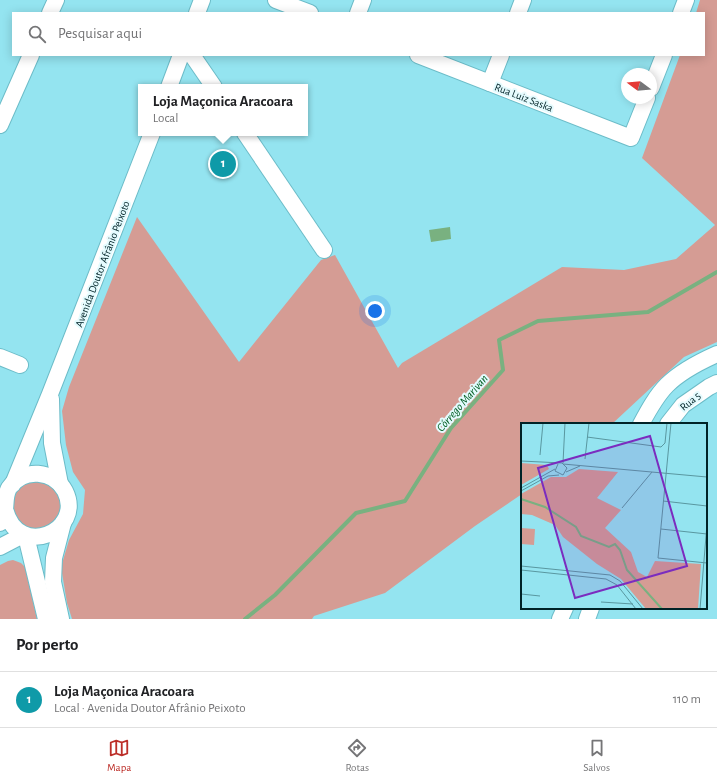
<!DOCTYPE html>
<html lang="pt">
<head>
<meta charset="utf-8">
<style>
	:root { --surface:#fff; --page:#f2f2f2; --text:#202124; --muted:#757577; --line:#e0e0e0; --accent:#bc2e28 }
	body { margin:0; font-family:"Alegreya Sans",sans-serif; background:var(--page); color:var(--text) }
	.compass { position:absolute; left:621px; top:68px; width:36px; height:36px; border-radius:50%; background:var(--surface); box-shadow:0 2px 10px #0003; rotate:286deg }
	.you { position:absolute; left:375px; top:311px; width:14px; height:14px; margin:-10px; border:3px solid #fff; border-radius:50%; background:#1a73e8; box-shadow:0 0 0 6px #1a73e833 }
	.badge { display:grid; place-items:center; width:26px; height:26px; border-radius:50%; background:var(--accent); color:#fff; font-size:13px; font-weight:700 }
	.pin { position:absolute; translate:-50% -50%; border:2px solid #fff; box-shadow:0 1px 4px #0006 }
	.popup { position:absolute; left:138px; top:84px; width:170px; height:52px; box-sizing:border-box; display:grid; place-content:center; border-radius:0px; background:var(--surface); filter:drop-shadow(0 1px 3px #0005); font-size:13px; white-space:nowrap; color:var(--muted) }
	.popup b { font-size:15px; color:var(--text) }
	.popup::after { content:''; position:absolute; left:50%; top:100%; margin-left:-8px; border:8px solid transparent; border-top-color:var(--surface) }
	.list { margin:0; padding:0; list-style:none }
	h2 { display:flex; justify-content:space-between; align-items:center; height:52px; margin:0; padding:0 16px; font-size:17px }
	h2 small { font-size:13px; font-weight:400; color:var(--muted) }
	.list li { display:grid; grid-template-columns:26px 1fr auto; gap:12px; align-items:center; box-sizing:border-box; height:56px; padding:0 16px; border-top:1px solid var(--line) }
	.list b { display:block; font-size:15px; white-space:nowrap }
	.list p { margin:0; font-size:13px; white-space:nowrap; color:var(--muted) }
	.list em { font-size:13px; font-style:normal; color:var(--muted) }
	.icon { flex:none; width:22px; height:22px; fill:none; stroke:currentColor; stroke-width:2; stroke-linecap:round; stroke-linejoin:round }
	.map { position:relative; flex:none; width:717px; height:619px; overflow:hidden }
	.search { position:absolute; background:var(--surface); box-shadow:0 2px 10px #0003; left:12px; right:12px; top:12px; height:44px; display:flex; align-items:center; gap:10px; box-sizing:border-box; padding:0 14px; border-radius:0px; color:var(--muted); font-size:15px }
	.sheet { height:108px; background:var(--surface) }
	nav { display:flex; justify-content:space-around; align-items:center; box-sizing:border-box; height:56px; border-top:1px solid var(--line); background:var(--surface); font-size:11px; color:var(--muted) }
	nav a { display:grid; justify-items:center; gap:2px }
	nav .on { color:var(--accent) }
	.map>svg:first-child { display:block }
</style>
</head>
<body>
<div class="map">
<svg width="717" height="619" viewBox="0 0 717 619">
	<rect width="100%" height="100%" fill="#94e4f0"/>
	<!-- green -->
	<g fill="#d59c94">
		<path d="M 700,0 L 717,0 L 717,342 L 684,357 L 612,424 L 522,424 L 522,494 L 475,526 L 385,593 L 314,616 L 312,619 L 72,619 L 67,603 L 61,567 L 69,540 L 83,514 L 85,490 L 73,472 L 66,445 L 62,411 L 69,387 L 137,217 L 239,362 L 321,260 L 335,255 L 398,368 L 402,363 L 562,267 L 624,270 L 676,259 L 715,225 L 642,158 L 680,55 L 704,55 L 704,13 L 696,13 Z"/>
		<circle cx="37" cy="505" r="24"/>
		<path d="M 13,560 L 21,563 L 25,567 L 37,619 L 0,619 L 0,565 L 8,561 Z"/>
	</g>
	<!-- water -->
	<path fill="#79b180" d="M 450,227 L 451,239 L 431,242 L 429,230 Z"/>
	<g fill="none" stroke-linecap="round" stroke-linejoin="round">
		<!-- stream -->
		<path stroke="#79b180" stroke-width="4" d="M 245,619 L 275,595 L 356,513 L 405,501 L 451,428 L 503,370 L 499,340 L 538,321 L 648,312 L 717,272"/>
		<!-- minor casing -->
		<g stroke="#6cbcc8" stroke-width="18">
			<g id="minor">
				<path d="M 276,0 L 310,13"/>
				<path d="M 50,13 L 56,0"/>
				<path d="M 197,13 L 202,0"/>
				<path d="M 358,13 L 363,0"/>
				<path d="M 518,13 L 523,0"/>
				<path d="M 681,13 L 686,0"/>
				<path d="M 192,55 L 214,87"/>
				<path d="M 418,55 L 631,138 L 647,98"/>
				<path d="M 490,83 L 501,55"/>
				<path d="M 169,87 L 181,55"/>
				<path d="M 651,88 L 664,55"/>
				<path d="M 0,125 L 31,55"/>
				<path d="M 245,133 L 324,250"/>
				<path d="M 0,357 L 20,365"/>
				<path d="M 51,399 L 52,443 L 60,484"/>
				<path d="M 641,424 C 648,411 656,396 667,385 C 681,371 699,362 717,354"/>
				<path d="M 668,424 L 683,405 L 709,387 L 717,383"/>
				<path d="M 13,484 L 50,394 L 152,133"/>
				<path d="M 0,523 C 2,519 4,514 5,509 C 6,502 5,495 9,488 C 23,467 54,470 65,491 C 85,531 18,561 5,509"/>
				<path d="M 26,536 L 46,619"/>
				<path d="M 0,547 L 23,535"/>
				<path d="M 61,619 L 53,582 L 54,558 L 63,523"/>
				<path d="M 560,619 L 565,608"/>
				<path d="M 587,619 L 591,608"/>
			</g>
		</g>
		<!-- minor -->
		<use href="#minor" stroke="#fff" stroke-width="16"/>
	</g>
	<g text-anchor="middle" stroke-width="4" stroke-linejoin="round" paint-order="stroke">
		<!-- street labels -->
		<g font-size="11" fill="#002327" stroke="#e4fbfe">
			<text transform="translate(524 97) rotate(21)" y="4">Rua Luiz Saska</text>
			<text transform="translate(102 264) rotate(-69)" y="4">Avenida Doutor Afrânio Peixoto</text>
			<text transform="translate(690 401) rotate(-39)" y="4">Rua 5</text>
		</g>
		<!-- water labels -->
		<g font-size="12" font-style="italic" fill="#005d20" stroke="#e4fbfe">
			<text transform="translate(462 403) rotate(-49)" y="4">Córrego Marivan</text>
		</g>
	</g>
	<!-- overview -->
	<g transform="translate(521 423)">
		<rect width="186" height="186" fill="#94e4f0"/>
		<path d="M 0,40 L 26,42 L 28,46 L 0,62 ZM 58,46 L 97,49 L 76,75 L 100,87 L 84,105 L 110,129 L 117,149 L 126,154 L 134,138 L 180,141 L 177,186 L 125,186 L 100,156 L 76,141 L 42,114 L 34,102 L 11,92 L 0,91 L 0,71 L 30,54 L 45,54 ZM 0,105 L 14,106 L 13,122 L 0,121 Z" fill="#d59c94"/>
		<path fill="none" stroke="#79b180" stroke-width="2" d="M 0,76 L 24,84 L 55,104 L 60,113 L 88,124 L 94,121 L 99,127 L 106,147 L 141,186"/>
		<path fill="none" stroke="#5997a0" stroke-width="1" d="M 150,0 L 137,135 L 186,140M 66,14 L 140,24 L 144,20 L 146,0M 19,32 L 22,0M 64,36 L 68,0M 0,38 L 41,40 L 46,45 L 42,52 L 34,48 L 37,41M 42,40 L 44,0M 42,41 L 186,54M 45,49 L 59,43M 0,65 L 34,46M 0,68 L 27,53 L 38,52M 142,78 L 186,83M 101,85 L 131,49M 140,106 L 186,111M 0,143 L 89,152 L 99,158 L 122,186M 0,147 L 85,156 L 96,162 L 115,186M 0,171 L 19,173M 80,179 L 112,181M 179,186 L 186,101"/>
		<path fill="#7b2cbf" fill-opacity="0.15" stroke="#7b2cbf" stroke-width="2" d="M 129,13 L 166,143 L 54,175 L 17,45 Z"/>
		<rect width="186" height="186" fill="none" stroke="#002327" stroke-width="2"/>
	</g>
</svg>
<svg class="compass" viewBox="-18 -18 36 36"><path d="M0-13l5 13h-10z" fill="#e53935"/><path d="M0 13l5-13h-10z" fill="#757577"/></svg>
<div class="you"></div>
<div class="pin badge" style="left:223px;top:164px;background:#0f9aa8">1</div>
<div class="popup"><b>Loja Maçonica Aracoara</b>Local</div>
<div class="search"><svg class="icon" aria-label="search" viewBox="0 0 24 24"><circle cx="10" cy="10" r="6"/><path d="M15 15l6 6"/></svg>Pesquisar aqui</div>
</div>
<section class="sheet">
<h2>Por perto<small></small></h2>
<ul class="list">
<li><span class="badge" style="background:#0f9aa8">1</span><div><b>Loja Maçonica Aracoara</b><p>Local · Avenida Doutor Afrânio Peixoto</p></div><em>110 m</em></li>
</ul>
</section>
<nav>
<a class="on"><svg class="icon" aria-label="map" viewBox="0 0 24 24"><path d="M3 6l6-2 6 2 6-2v14l-6 2-6-2-6 2zM9 4v14M15 6v14"/></svg>Mapa</a>
<a><svg class="icon" aria-label="directions" viewBox="0 0 24 24"><path d="M12 3l9 9-9 9-9-9zM9 14v-3h6M13 9l2 2-2 2"/></svg>Rotas</a>
<a><svg class="icon" aria-label="saved" viewBox="0 0 24 24"><path d="M7 4h10v16l-5-4-5 4z"/></svg>Salvos</a>
</nav>
</body>
</html>
